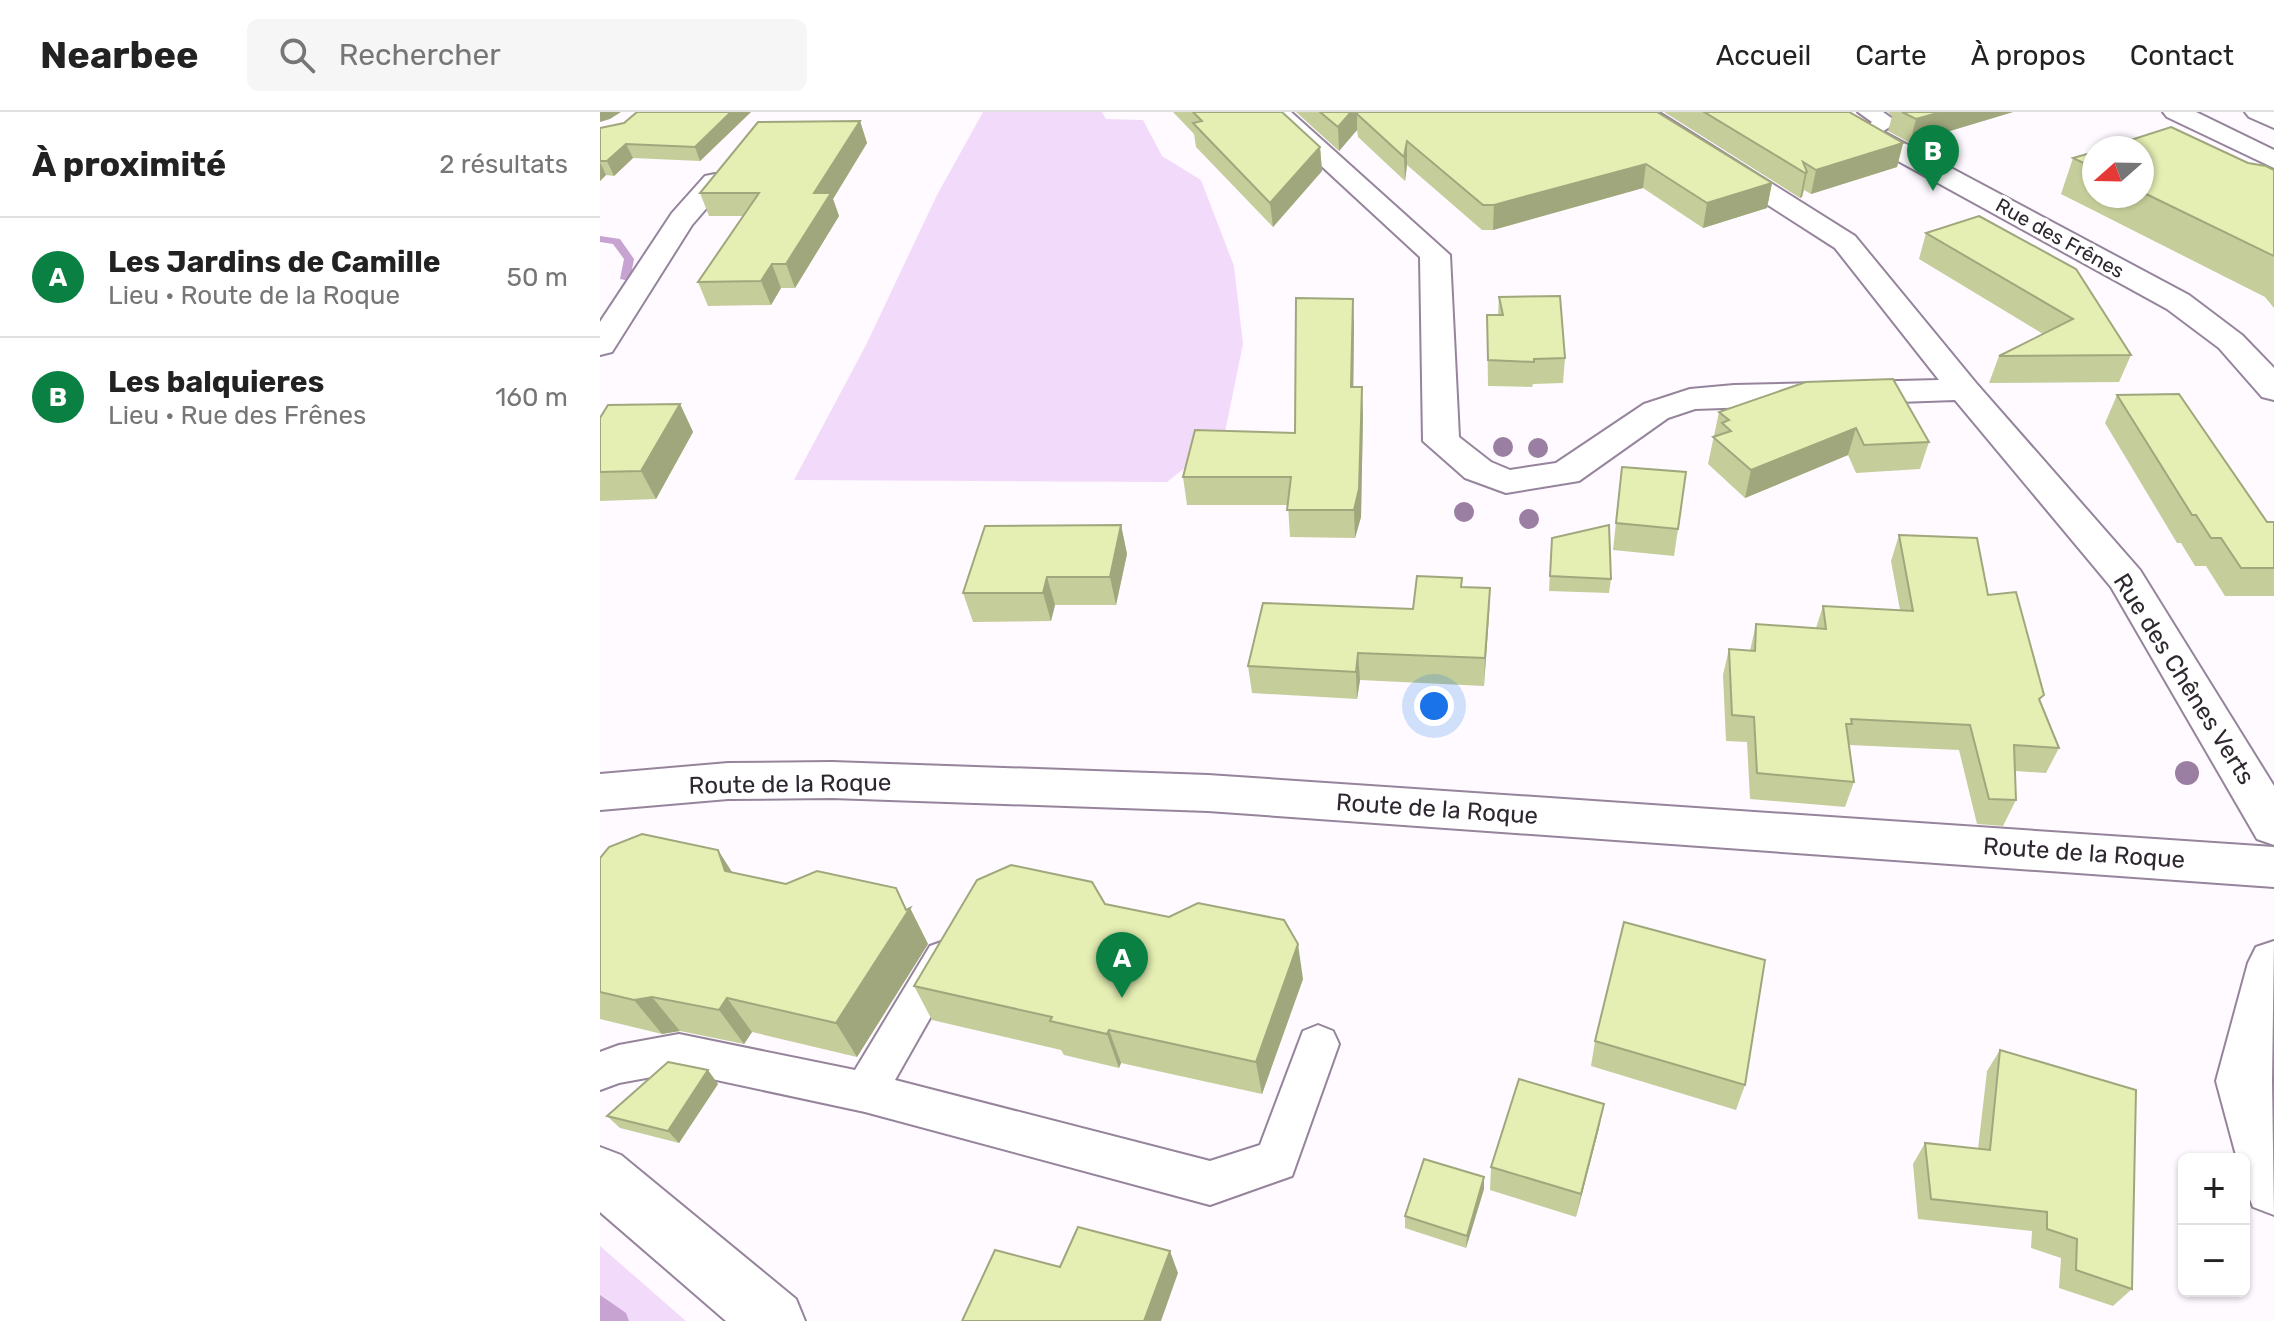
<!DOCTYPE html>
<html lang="fr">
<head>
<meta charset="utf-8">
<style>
	:root { --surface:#fff; --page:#f6f6f6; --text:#222; --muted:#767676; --line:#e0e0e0; --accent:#0b8043 }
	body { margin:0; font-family:Rubik,sans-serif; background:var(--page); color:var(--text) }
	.controls { position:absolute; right:24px; bottom:24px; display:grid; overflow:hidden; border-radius:12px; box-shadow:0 2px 6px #0004 }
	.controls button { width:72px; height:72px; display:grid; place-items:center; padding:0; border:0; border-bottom:2px solid var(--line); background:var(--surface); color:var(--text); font:40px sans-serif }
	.compass { position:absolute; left:1482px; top:24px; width:72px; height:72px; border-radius:50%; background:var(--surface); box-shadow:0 2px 6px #0004; rotate:250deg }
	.you { position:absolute; left:834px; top:594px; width:28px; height:28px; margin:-20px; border:6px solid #fff; border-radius:50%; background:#1a73e8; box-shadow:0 0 0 12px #1a73e833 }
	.badge { display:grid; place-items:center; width:52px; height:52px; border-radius:50%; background:var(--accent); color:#fff; font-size:26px; font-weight:700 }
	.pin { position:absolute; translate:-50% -66px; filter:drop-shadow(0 2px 4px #0008) }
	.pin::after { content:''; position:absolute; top:42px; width:28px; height:24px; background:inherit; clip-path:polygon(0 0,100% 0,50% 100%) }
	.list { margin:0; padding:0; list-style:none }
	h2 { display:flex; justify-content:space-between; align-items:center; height:104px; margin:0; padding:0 32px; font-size:34px }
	h2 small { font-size:26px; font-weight:400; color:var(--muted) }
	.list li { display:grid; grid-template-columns:52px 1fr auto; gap:24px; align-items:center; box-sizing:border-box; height:120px; padding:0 32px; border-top:2px solid var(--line) }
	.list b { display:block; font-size:30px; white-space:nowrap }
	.list p { margin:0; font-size:26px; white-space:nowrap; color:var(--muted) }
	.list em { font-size:26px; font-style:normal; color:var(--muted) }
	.icon { flex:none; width:44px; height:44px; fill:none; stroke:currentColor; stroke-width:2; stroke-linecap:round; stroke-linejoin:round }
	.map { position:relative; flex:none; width:1674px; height:1209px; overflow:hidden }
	header { display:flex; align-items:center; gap:48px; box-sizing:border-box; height:112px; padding:0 40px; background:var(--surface); border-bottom:2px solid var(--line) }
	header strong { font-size:38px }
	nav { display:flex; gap:44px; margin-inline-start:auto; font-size:28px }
	.search { width:560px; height:72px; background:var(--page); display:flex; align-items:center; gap:20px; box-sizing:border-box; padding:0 28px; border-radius:12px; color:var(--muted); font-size:30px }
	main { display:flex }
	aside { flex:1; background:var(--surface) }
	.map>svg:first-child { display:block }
</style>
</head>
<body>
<header>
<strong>Nearbee</strong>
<div class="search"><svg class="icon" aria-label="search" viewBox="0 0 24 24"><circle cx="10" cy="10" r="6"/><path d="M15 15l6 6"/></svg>Rechercher</div>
<nav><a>Accueil</a><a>Carte</a><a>À propos</a><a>Contact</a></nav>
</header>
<main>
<aside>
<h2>À proximité<small>2 résultats</small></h2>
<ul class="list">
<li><span class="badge">A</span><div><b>Les Jardins de Camille</b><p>Lieu · Route de la Roque</p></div><em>50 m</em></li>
<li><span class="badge">B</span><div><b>Les balquieres</b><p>Lieu · Rue des Frênes</p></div><em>160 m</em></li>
</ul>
</aside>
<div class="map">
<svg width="1674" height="1209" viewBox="0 0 1674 1209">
	<rect width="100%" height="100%" fill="#fefaff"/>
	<!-- green -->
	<g fill="#f2dbfa">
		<path d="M 383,0 L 502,0 L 506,7 L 543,8 L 562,44 L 601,68 L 634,154 L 643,232 L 624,325 L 567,370 L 194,368 L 266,233 L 337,83 Z"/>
		<path d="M 0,1134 L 86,1209 L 0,1209 Z"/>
	</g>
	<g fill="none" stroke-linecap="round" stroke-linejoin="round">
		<!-- stream -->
		<g fill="#c7a3d2" fill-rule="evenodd">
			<path d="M 0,124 L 20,127 L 34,147 L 30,169 L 20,167 L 24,147 L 13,132 L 0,130 Z"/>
			<path d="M 0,1183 L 26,1201 L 29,1209 L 0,1209 Z"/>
		</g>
		<!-- service casing -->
		<g stroke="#95849b" stroke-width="4">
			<g id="service">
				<path d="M 1258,0 L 1283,0 L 1297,10 L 1273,26 L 1259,26 L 1256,22 L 1272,10 Z"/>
				<path d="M 344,829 L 358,834 L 364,846 L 295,968 L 610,1049 L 660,1033 L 703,919 L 718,913 L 733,919 L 739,932 L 692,1064 L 610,1093 L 265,1000 L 79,960 L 19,971 L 0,978 L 0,940 L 19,933 L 79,922 L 255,958 L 330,834 Z"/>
			</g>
		</g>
		<!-- minor casing -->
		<g stroke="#95849b" stroke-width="4">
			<g id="minor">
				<path d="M 663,0 L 691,0 L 850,143 L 859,325 L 891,350 L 910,358 L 956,351 L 1044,292 L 1090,277 L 1134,273 L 1339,268 L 1235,136 L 1031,5 L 1027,0 L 1058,0 L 1255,124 L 1376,271 L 1540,458 L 1674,674 L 1674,733 L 1657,727 L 1511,475 L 1355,288 L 1095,297 L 1068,306 L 979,369 L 906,381 L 865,366 L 823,329 L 820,145 Z"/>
				<path d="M 1214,0 L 1246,0 L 1589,183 L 1642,223 L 1674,256 L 1674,288 L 1662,285 L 1619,236 L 1567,197 L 1218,5 Z"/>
				<path d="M 1563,0 L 1596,0 L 1674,38 L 1674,56 L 1567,5 Z"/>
				<path d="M 1645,0 L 1674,0 L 1674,16 L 1649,5 Z"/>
				<path d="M 115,62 L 125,64 L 129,70 L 92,113 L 12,240 L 0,243 L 0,210 L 72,101 L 105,64 Z"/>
				<path d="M 232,650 L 608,663 L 1674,735 L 1674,775 L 608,699 L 232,686 L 128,687 L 0,698 L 0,662 L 128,651 Z"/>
				<path d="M 1674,829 L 1672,969 L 1674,1103 L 1653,1095 L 1644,1072 L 1644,1047 L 1637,1047 L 1616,969 L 1648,851 L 1656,835 Z"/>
				<path d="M 0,1035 L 21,1043 L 196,1187 L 205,1209 L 126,1209 L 0,1100 Z"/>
			</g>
		</g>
		<!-- service -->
		<use href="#service" fill="#fff" fill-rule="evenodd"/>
		<!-- minor -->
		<use href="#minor" fill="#fff" fill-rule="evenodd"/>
	</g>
	<!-- trees -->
	<g fill="#9a7fa2">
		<circle cx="903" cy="335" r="10"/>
		<circle cx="938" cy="336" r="10"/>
		<circle cx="864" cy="400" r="10"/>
		<circle cx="929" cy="407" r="10"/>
		<circle cx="1587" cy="661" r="12"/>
	</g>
	<!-- wall -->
	<g fill="#c5cd9a">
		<path d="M 151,0 L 100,49 L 33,46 L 14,64 L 6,63 L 0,69 L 0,16 Z"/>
		<path d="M 573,0 L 682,0 L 720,35 L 722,59 L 673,115 L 596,35 L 594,22 Z"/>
		<path d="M 696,0 L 1057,0 L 1172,71 L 1167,96 L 1103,116 L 1043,76 L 893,118 L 882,118 L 807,53 L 805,69 L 758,25 L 757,18 L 739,39 Z"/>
		<path d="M 1064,0 L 1249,0 L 1303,31 L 1297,55 L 1211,82 L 1204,78 L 1202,85 L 1200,86 Z"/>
		<path d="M 1288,0 L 1413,0 L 1310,31 L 1288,19 L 1292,4 Z"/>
		<path d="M 260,9 L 267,31 L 233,87 L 239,104 L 195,176 L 181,176 L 171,193 L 108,194 L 98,170 L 143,104 L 109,104 L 100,81 Z"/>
		<path d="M 1542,36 L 1648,51 L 1674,58 L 1674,196 L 1665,185 L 1461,82 L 1473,46 L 1494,40 L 1494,84 L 1542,84 Z"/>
		<path d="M 1379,104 L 1531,243 L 1519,270 L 1389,271 L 1399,244 L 1443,222 L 1319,147 L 1326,121 Z"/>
		<path d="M 899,185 L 965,246 L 963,271 L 933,272 L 932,275 L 888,274 L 887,203 L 898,203 Z"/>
		<path d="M 754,213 L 753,275 L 763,302 L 761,405 L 755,426 L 690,425 L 688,393 L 587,393 L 583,365 L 695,321 Z"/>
		<path d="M 1206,270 L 1329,330 L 1320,357 L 1256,361 L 1248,343 L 1145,386 L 1108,352 L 1119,300 Z"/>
		<path d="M 1517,283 L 1667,410 L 1674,410 L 1674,484 L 1625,484 L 1606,454 L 1595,454 L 1581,431 L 1577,431 L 1505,311 Z"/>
		<path d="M 80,292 L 93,320 L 56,387 L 0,389 L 0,306 Z"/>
		<path d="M 1022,355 L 1078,417 L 1074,444 L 1013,438 Z"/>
		<path d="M 521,413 L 527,442 L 516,493 L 455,493 L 451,509 L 373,510 L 363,481 Z"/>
		<path d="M 1299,423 L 1388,483 L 1441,591 L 1459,636 L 1446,661 L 1415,659 L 1416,688 L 1403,714 L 1377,712 L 1359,638 L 1249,633 L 1254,670 L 1245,695 L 1150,687 L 1147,630 L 1126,629 L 1123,563 L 1129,537 L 1150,539 L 1156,512 L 1216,516 L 1223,494 L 1300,498 L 1291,449 Z"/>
		<path d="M 952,426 L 1011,467 L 1009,481 L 949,479 Z"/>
		<path d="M 862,475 L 890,476 L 884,574 L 760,568 L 757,587 L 652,581 L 648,554 L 813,497 Z"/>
		<path d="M 0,746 L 133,761 L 186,772 L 296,776 L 307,798 L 310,796 L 328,832 L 257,945 L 152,920 L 144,932 L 80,919 L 62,922 L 0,907 Z"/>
		<path d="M 505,792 L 703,867 L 662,982 L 521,951 L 519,956 L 464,943 L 461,938 L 332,908 L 314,874 Z"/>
		<path d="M 995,929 L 1145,973 L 1136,998 L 991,954 Z"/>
		<path d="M 1400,938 L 1532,1177 L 1513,1194 L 1459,1176 L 1461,1146 L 1431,1136 L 1432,1119 L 1318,1107 L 1313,1052 L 1325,1031 L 1378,1037 L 1387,959 Z"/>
		<path d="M 118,972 L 79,1031 L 20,1016 L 7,1004 Z"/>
		<path d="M 999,1016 L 976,1105 L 890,1078 L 891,1055 Z"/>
		<path d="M 884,1065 L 884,1077 L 866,1136 L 805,1116 L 805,1104 Z"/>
	</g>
	<!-- shaded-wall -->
	<g fill="#a0a77d">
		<path d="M 0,0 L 21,0 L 10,7 L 0,10 Z"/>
		<path d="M 131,0 L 151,0 L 100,49 L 95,35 Z"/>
		<path d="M 751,0 L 759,0 L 757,2 L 757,18 L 739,39 L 738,15 Z"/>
		<path d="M 1341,0 L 1413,0 L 1310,31 L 1316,7 Z"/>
		<path d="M 260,9 L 267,31 L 233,87 L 239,104 L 195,176 L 186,152 L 214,81 Z"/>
		<path d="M 807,29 L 807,53 L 805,69 L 804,45 Z"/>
		<path d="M 1303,31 L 1297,55 L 1211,82 L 1216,58 Z"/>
		<path d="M 26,32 L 33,46 L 14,64 L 7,49 Z"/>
		<path d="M 720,35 L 722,59 L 673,115 L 670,91 Z"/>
		<path d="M 0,50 L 6,63 L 0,69 Z"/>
		<path d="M 1046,52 L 1043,76 L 893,118 L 894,93 Z"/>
		<path d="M 1207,60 L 1202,85 L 1200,86 L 1205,61 Z"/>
		<path d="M 1172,71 L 1167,96 L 1103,116 L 1107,91 Z"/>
		<path d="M 172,152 L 181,176 L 171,193 L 161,169 Z"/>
		<path d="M 753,187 L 754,213 L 753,302 L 751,275 Z"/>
		<path d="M 762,275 L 763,302 L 761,405 L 755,426 L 754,398 Z"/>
		<path d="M 80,292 L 93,320 L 56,387 L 41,359 Z"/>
		<path d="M 1256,316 L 1248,343 L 1145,386 L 1151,358 Z"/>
		<path d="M 521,413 L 527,442 L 516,493 L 510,465 Z"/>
		<path d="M 447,465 L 455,493 L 451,509 L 443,481 Z"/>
		<path d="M 890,476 L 889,504 L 884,574 L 885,546 Z"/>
		<path d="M 758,541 L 760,568 L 757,587 L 756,560 Z"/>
		<path d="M 118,738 L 141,774 L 125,759 Z"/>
		<path d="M 296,776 L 308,800 L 310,796 L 328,832 L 257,945 L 236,911 Z"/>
		<path d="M 698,832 L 703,867 L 662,982 L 656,950 Z"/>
		<path d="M 52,885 L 80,919 L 62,922 L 34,888 Z"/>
		<path d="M 127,886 L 152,920 L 144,932 L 119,898 Z"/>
		<path d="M 509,918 L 521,951 L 519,956 L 507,922 Z"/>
		<path d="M 108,958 L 118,972 L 79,1031 L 68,1019 Z"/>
		<path d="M 1004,992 L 999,1016 L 976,1105 L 981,1082 Z"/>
		<path d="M 884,1065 L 884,1077 L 866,1136 L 867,1124 Z"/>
		<path d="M 570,1139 L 578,1161 L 561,1209 L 544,1209 Z"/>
	</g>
	<!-- building -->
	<g fill="#e5eeb3" stroke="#a0a77d" stroke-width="2">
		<path d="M 37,0 L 131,0 L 95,35 L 26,32 L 7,49 L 0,49 L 0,16 L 24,11 Z"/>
		<path d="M 593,0 L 682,0 L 720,35 L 670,91 L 593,11 L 602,9 Z"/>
		<path d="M 720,0 L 751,0 L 738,15 Z"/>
		<path d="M 757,0 L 1057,0 L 1172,71 L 1107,91 L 1046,52 L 894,93 L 883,93 L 807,29 L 804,45 L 757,2 Z"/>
		<path d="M 1104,0 L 1249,0 L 1303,31 L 1216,58 L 1203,50 L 1207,60 L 1205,61 Z"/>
		<path d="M 1302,0 L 1341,0 L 1316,7 Z"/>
		<path d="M 260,9 L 214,81 L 231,81 L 186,152 L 172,152 L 161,169 L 98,170 L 159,81 L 100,81 L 158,10 Z"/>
		<path d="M 1571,15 L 1648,51 L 1666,54 L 1674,58 L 1674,144 L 1542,80 L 1542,36 L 1506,36 Z"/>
		<path d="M 1494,40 L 1494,56 L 1473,46 Z"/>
		<path d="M 1379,104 L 1476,157 L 1531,243 L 1399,244 L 1473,207 L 1326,121 Z"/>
		<path d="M 960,184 L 965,246 L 934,247 L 934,250 L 888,248 L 887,203 L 903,203 L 899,185 Z"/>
		<path d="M 696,186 L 753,187 L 751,275 L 762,275 L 759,377 L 754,398 L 687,398 L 691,365 L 583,365 L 595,318 L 695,321 Z"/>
		<path d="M 1293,267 L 1329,330 L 1264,333 L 1256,316 L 1151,358 L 1113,325 L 1131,319 L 1122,311 L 1129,308 L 1119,300 L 1206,270 Z"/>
		<path d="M 1579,282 L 1667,410 L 1674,410 L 1674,456 L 1641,456 L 1621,426 L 1611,426 L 1596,403 L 1592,403 L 1517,283 Z"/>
		<path d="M 80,292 L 41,359 L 0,360 L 0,306 L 8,293 Z"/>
		<path d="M 1022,355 L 1086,360 L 1078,417 L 1016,411 Z"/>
		<path d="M 521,413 L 510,465 L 447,465 L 443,481 L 363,481 L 385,414 Z"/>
		<path d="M 1009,413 L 1011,467 L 950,464 L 952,426 Z"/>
		<path d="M 1299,423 L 1377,426 L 1388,483 L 1416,480 L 1444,583 L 1439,587 L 1459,636 L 1414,633 L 1416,688 L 1389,687 L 1370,613 L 1251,607 L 1252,612 L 1246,612 L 1254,670 L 1157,661 L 1154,605 L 1132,603 L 1129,537 L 1155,539 L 1156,512 L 1226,517 L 1223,494 L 1313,499 Z"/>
		<path d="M 817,464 L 862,466 L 861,475 L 890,476 L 885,546 L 758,541 L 756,560 L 648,554 L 663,491 L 813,497 Z"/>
		<path d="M 42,722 L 118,738 L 125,759 L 186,772 L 217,759 L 296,776 L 306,798 L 310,796 L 236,911 L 127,886 L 119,898 L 52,885 L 34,888 L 0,880 L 0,746 L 9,735 Z"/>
		<path d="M 411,753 L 492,770 L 505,792 L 569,805 L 598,791 L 684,808 L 698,832 L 656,950 L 509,918 L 507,922 L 450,909 L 452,905 L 314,874 L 377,768 Z"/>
		<path d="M 1024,810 L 1165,848 L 1145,973 L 995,929 Z"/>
		<path d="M 1400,938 L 1536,978 L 1532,1177 L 1476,1158 L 1477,1127 L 1447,1117 L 1447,1100 L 1331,1087 L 1325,1031 L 1390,1038 Z"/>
		<path d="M 68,950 L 108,958 L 68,1019 L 7,1004 Z"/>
		<path d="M 919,967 L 1004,992 L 981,1082 L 891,1055 Z"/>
		<path d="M 824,1047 L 884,1065 L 867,1124 L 805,1104 Z"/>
		<path d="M 478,1115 L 570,1139 L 544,1209 L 362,1209 L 395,1138 L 460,1155 Z"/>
	</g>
	<g text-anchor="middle" stroke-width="7" stroke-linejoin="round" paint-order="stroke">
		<!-- far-street labels -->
		<g font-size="20" fill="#2e2730" stroke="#fff">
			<text transform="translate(1460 126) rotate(29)" y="7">Rue des Frênes</text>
		</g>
		<!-- street labels -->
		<g font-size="24" fill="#2e2730" stroke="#fff">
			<text transform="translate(1584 567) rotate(58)" y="8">Rue des Chênes Verts</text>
			<text transform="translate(190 672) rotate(-1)" y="8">Route de la Roque</text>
			<text transform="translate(837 697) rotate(4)" y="8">Route de la Roque</text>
			<text transform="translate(1484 741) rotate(4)" y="8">Route de la Roque</text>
		</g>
	</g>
</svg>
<div class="controls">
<button>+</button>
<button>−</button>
</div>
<svg class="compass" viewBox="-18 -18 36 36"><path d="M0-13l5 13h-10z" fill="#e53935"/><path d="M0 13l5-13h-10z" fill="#767676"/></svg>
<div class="you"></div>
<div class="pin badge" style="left:522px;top:886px">A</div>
<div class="pin badge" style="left:1333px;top:79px">B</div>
</div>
</main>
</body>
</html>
